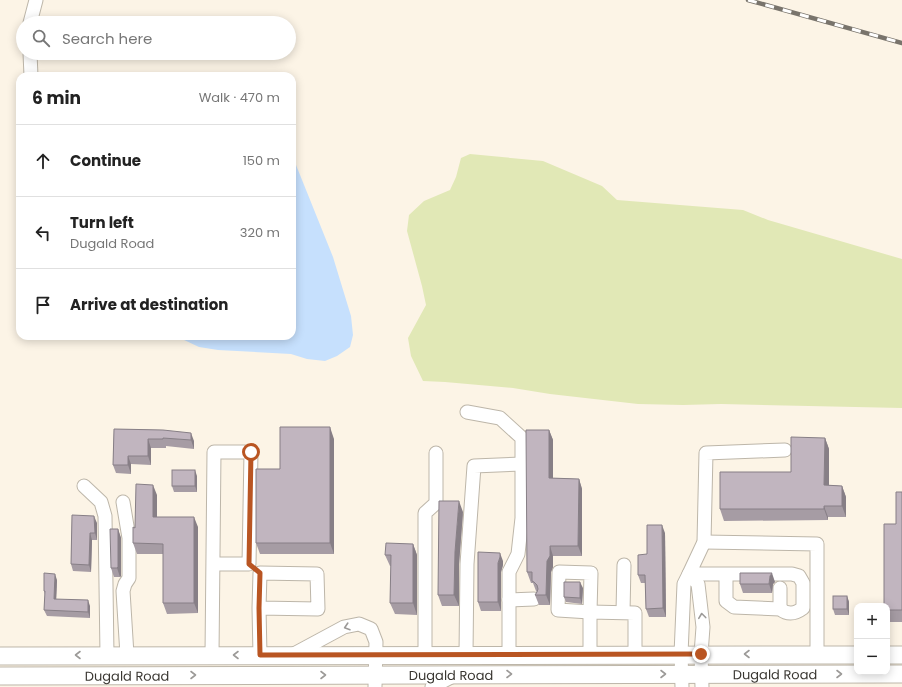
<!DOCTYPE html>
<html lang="en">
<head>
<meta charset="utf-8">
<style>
	:root { --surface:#fff; --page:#f2f2f2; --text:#222; --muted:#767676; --line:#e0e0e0 }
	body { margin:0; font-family:Poppins,sans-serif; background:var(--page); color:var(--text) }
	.controls { position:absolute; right:12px; bottom:12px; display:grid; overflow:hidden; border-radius:8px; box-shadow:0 2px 10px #0003 }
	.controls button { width:36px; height:36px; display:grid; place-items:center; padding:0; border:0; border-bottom:1px solid var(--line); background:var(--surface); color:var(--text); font:20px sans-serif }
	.stop { position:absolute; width:12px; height:12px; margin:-9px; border:3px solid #b95522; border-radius:50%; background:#fff }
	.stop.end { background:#b95522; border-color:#fff; box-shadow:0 1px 4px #0008 }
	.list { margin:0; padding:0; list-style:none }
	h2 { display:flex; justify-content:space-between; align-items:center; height:52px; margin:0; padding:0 16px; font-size:17px }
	h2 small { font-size:13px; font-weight:400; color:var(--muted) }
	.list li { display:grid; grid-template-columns:26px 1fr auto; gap:12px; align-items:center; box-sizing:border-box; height:72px; padding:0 16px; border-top:1px solid var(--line) }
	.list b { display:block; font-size:15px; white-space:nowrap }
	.list p { margin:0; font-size:13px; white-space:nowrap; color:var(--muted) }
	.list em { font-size:13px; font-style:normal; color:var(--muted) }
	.icon { flex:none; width:22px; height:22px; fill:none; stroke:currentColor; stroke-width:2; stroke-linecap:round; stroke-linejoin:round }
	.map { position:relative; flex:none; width:902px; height:687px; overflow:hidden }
	.search { position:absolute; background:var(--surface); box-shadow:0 2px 10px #0003; left:16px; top:16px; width:280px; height:44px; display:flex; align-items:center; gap:10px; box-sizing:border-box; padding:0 14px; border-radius:22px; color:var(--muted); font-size:15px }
	.panel { position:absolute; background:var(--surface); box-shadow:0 2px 10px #0003; left:16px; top:72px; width:280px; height:268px; border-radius:12px }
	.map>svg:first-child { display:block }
</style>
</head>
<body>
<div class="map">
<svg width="902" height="687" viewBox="0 0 902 687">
	<rect width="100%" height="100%" fill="#fcf4e6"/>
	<!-- green -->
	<path fill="#e1e8b6" d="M 470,154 L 543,161 L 602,186 L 617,200 L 743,210 L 768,220 L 902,259 L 902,408 L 721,404 L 683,405 L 638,404 L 550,394 L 513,388 L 445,382 L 423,381 L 411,356 L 408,338 L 426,305 L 422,286 L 407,231 L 409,215 L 424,201 L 450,190 L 456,177 L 461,158 Z"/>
	<!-- water -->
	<path fill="#c6e0fd" d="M 292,155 L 333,257 L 351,316 L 353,335 L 350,347 L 337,356 L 325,361 L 307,359 L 291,354 L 218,350 L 199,347 L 182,339 L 179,336 L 292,336 Z"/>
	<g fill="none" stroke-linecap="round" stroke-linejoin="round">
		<!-- minor casing -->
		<g stroke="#bdb6a9" stroke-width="15">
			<g id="minor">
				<path d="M 30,23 L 36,0"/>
				<path d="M 30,53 L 31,76"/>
				<path d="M 467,412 L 500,418 L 522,438 L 522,518 L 518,554 L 509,572 L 509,654"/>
				<path d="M 84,486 L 101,502 L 105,516 L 107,655"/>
				<path d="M 123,502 L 129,538 L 129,578 L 125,584 L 123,591 L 127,655"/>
				<path d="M 704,542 L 817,544 L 817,655"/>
				<path d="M 559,572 L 591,573 L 590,612 L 558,610 Z"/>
				<path d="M 726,574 L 726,601 L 734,607 L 780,609 C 788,615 795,614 803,608 L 803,583 L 799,576 L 792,574 L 689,574 L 704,542 L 706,453 L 785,450"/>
				<path d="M 780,588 L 780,609"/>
				<path d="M 509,600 L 534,599"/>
				<path d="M 259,608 L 318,609 L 317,574 L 260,573 L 259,608 L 260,655"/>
				<path d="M 623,612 L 624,565"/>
				<path d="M 466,654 L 467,564 L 474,466 L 522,464"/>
				<path d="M 212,655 L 214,452 L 251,452 L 249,564 L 213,564"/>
				<path d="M 292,655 L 344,627 L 359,624 L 371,629 L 376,642 L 375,687"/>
				<path d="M 425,655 L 425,513 L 436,503 L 436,453"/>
				<path d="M 590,655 L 590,612 L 635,613 L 635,654"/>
				<path d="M 432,687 L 453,676"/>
				<path d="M 682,687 L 681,654 L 684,584 L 689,574 L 698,584 L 703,627 L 701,654 L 702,687"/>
			</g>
		</g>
		<!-- major casing -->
		<g stroke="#bdb6a9" stroke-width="19">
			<g id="major">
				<path d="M 887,655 L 902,655"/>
				<path d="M 0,656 L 857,655"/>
				<path id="s1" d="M 0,676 L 902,674"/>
			</g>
		</g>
		<!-- minor -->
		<use href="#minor" stroke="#fff" stroke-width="13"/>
		<!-- major -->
		<use href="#major" stroke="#fff" stroke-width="17"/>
		<!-- rail casing -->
		<g stroke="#79746c" stroke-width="4.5">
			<path id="rail" d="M 748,0 L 902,43"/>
		</g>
		<!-- rail -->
		<use href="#rail" stroke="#fff" stroke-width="3" stroke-dasharray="9" stroke-linecap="butt"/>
	</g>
	<!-- wall -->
	<g fill="#a69ca4">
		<path d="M 114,429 L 163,430 L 194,441 L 194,449 L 166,446 L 166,448 L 151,448 L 151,465 L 131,464 L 131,474 L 116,473 L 113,465 Z"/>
		<path d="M 549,430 L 553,440 L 553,478 L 579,479 L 582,489 L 582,556 L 553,556 L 553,567 L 551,572 L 550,605 L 539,605 L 535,595 L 537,592 L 536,591 L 533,583 L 531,583 L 527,572 Z"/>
		<path d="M 825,438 L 829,449 L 829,485 L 842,486 L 846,497 L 846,517 L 828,517 L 828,520 L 724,521 L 720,509 L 791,472 Z"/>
		<path d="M 334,439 L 334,554 L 260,554 L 256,543 L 280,469 Z"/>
		<path d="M 197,476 L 197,492 L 174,492 L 172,486 Z"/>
		<path d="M 902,492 L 902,622 L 888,622 L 887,619 L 887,606 L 896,524 Z"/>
		<path d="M 157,495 L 157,517 L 198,527 L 198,613 L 167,614 L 163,603 L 163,554 L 137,554 L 133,543 L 135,528 Z"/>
		<path d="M 463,512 L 459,564 L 459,606 L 442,606 L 438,595 Z"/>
		<path d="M 72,515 L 97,523 L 97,540 L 92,540 L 91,572 L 73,571 L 71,564 Z"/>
		<path d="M 118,529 L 121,538 L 121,576 L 120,577 L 114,577 L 111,568 Z"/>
		<path d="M 665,533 L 666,617 L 649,617 L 646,609 L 645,583 L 641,583 L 638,575 L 647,554 Z"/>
		<path d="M 413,544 L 417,555 L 417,615 L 395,614 L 390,603 L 391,566 L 390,566 L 385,555 Z"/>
		<path d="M 503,561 L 503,565 L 501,572 L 501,611 L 481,611 L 478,602 Z"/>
		<path d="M 57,580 L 56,599 L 90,606 L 90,618 L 47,616 L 44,610 L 45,595 L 44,591 Z"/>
		<path d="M 775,582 L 773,584 L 772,593 L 743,593 L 740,584 Z"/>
		<path d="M 583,588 L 582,604 L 566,602 L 564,597 Z"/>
		<path d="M 847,596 L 849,602 L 849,615 L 835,615 L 833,609 Z"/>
	</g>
	<!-- shaded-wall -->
	<g fill="#877f86">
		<path d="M 330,427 L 334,439 L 334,554 L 330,543 Z"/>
		<path d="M 549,430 L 553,440 L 553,489 L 549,478 Z"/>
		<path d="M 191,433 L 194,441 L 194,449 L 191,440 Z"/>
		<path d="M 825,438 L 829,449 L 829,496 L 824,485 Z"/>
		<path d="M 148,439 L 151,448 L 151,465 L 148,456 Z"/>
		<path d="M 128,456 L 131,464 L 131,474 L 128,465 Z"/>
		<path d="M 195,470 L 197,476 L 197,492 L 195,486 Z"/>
		<path d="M 579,479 L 582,489 L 582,556 L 578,546 Z"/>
		<path d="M 153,485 L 157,495 L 157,528 L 153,517 Z"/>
		<path d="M 842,486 L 846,497 L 846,517 L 842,506 Z"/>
		<path d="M 459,501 L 463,512 L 459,564 L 459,606 L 454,595 L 455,552 Z"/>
		<path d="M 824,506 L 828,517 L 828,520 L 824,509 Z"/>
		<path d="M 94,516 L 97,523 L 97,540 L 95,533 Z"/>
		<path d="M 194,517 L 198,527 L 198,613 L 194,603 Z"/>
		<path d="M 662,525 L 665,533 L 666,617 L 663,608 Z"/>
		<path d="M 118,529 L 121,538 L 121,576 L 120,577 L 117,568 Z"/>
		<path d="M 90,533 L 92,540 L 91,572 L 89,565 Z"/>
		<path d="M 413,544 L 417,555 L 417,615 L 413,603 Z"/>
		<path d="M 550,546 L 553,556 L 553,567 L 551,572 L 550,605 L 546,595 L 547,561 Z"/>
		<path d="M 500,553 L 503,561 L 503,565 L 501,572 L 501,611 L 498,602 L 498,563 Z"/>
		<path d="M 772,573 L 775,582 L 773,584 L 772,593 L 769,584 L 770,576 Z"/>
		<path d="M 55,574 L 57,580 L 56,605 L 54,599 Z"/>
		<path d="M 580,582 L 583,588 L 582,604 L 580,598 Z"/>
		<path d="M 847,596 L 849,602 L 849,615 L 847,609 Z"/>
		<path d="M 88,600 L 90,606 L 90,618 L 88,612 Z"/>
	</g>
	<!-- building -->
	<g fill="#c1b5bf" stroke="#877f86">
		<path d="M 280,427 L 330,427 L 330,543 L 256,543 L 256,469 L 280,469 Z"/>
		<path d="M 114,429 L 163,430 L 191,433 L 191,440 L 163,438 L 163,439 L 148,439 L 148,456 L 128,456 L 128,465 L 113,465 Z"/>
		<path d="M 526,430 L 549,430 L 549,478 L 579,479 L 578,546 L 550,546 L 550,556 L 547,561 L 546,595 L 535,595 L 537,592 L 538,589 L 537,585 L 534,582 L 532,581 L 532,572 L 527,572 Z"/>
		<path d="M 791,437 L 825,438 L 824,485 L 842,486 L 842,506 L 824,506 L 824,509 L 720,509 L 720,472 L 791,472 Z"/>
		<rect x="172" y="470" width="23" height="16"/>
		<path d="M 136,484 L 153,485 L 153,517 L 194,517 L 194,603 L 163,603 L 163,544 L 133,543 L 133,527 L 135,528 Z"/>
		<path d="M 896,492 L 902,492 L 902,610 L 887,610 L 887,606 L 884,606 L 884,524 L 896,524 Z"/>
		<path d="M 439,501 L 459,501 L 455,552 L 454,595 L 438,595 Z"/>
		<path d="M 72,515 L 94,516 L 95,533 L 90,533 L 89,565 L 71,564 Z"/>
		<path d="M 647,525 L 662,525 L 663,608 L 646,609 L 645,575 L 638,575 L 638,555 L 647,554 Z"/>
		<path d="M 110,529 L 118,529 L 118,567 L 117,568 L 111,568 Z"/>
		<path d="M 386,543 L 413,544 L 413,603 L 390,603 L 391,555 L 385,555 Z"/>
		<path d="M 478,552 L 500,553 L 500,557 L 498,563 L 498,602 L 478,602 Z"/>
		<path d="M 44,573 L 55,574 L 54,599 L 88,600 L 88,612 L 44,610 L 45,591 L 44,591 Z"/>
		<path d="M 740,573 L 772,573 L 770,576 L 769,584 L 740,584 Z"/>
		<path d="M 564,582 L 580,582 L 580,598 L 564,597 Z"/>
		<rect x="833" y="596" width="14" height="13"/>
	</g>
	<!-- one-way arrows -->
	<defs><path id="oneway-chevron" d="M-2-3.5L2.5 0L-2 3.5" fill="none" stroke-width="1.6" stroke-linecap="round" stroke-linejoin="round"/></defs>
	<g stroke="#9c9a98">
		<use href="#oneway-chevron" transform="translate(702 616) rotate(-97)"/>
		<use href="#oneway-chevron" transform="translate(347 627) rotate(162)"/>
		<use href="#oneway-chevron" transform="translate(747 654) rotate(180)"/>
		<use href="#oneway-chevron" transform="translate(78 655) rotate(180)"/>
		<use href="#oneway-chevron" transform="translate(236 655) rotate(180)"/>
		<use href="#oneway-chevron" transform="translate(509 674)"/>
		<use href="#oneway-chevron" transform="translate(663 674)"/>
		<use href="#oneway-chevron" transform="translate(839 674)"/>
		<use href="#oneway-chevron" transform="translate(193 675)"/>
		<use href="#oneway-chevron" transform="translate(323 675)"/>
	</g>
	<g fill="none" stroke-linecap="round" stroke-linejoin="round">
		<!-- route -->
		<path stroke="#b95522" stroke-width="5" d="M 251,452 L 249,564 L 260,573 L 259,608 L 260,655 L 701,654"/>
	</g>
	<g text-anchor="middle" stroke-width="3" stroke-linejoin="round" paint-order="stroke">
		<!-- street labels -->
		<g font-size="13" fill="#393631" stroke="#fff">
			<text dy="5" stroke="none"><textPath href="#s1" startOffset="775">Dugald Road</textPath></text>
			<text dy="5" stroke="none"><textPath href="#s1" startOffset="127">Dugald Road</textPath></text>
			<text dy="5" stroke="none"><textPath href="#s1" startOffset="451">Dugald Road</textPath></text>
		</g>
	</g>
</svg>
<div class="controls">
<button>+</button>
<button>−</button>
</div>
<div class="stop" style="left:251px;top:452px"></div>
<div class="stop end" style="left:701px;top:654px"></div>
<div class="search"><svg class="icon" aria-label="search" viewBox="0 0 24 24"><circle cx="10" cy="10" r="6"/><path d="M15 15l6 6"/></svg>Search here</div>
<section class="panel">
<h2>6 min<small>Walk · 470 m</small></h2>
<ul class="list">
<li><svg class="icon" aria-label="ahead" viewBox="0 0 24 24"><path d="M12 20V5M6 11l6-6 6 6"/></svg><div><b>Continue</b></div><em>150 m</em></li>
<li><svg class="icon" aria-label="left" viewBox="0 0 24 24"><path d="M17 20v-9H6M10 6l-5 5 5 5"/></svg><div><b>Turn left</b><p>Dugald Road</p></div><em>320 m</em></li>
<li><svg class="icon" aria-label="arrive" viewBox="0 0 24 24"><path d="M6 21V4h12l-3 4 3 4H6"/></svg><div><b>Arrive at destination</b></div></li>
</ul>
</section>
</div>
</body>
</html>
